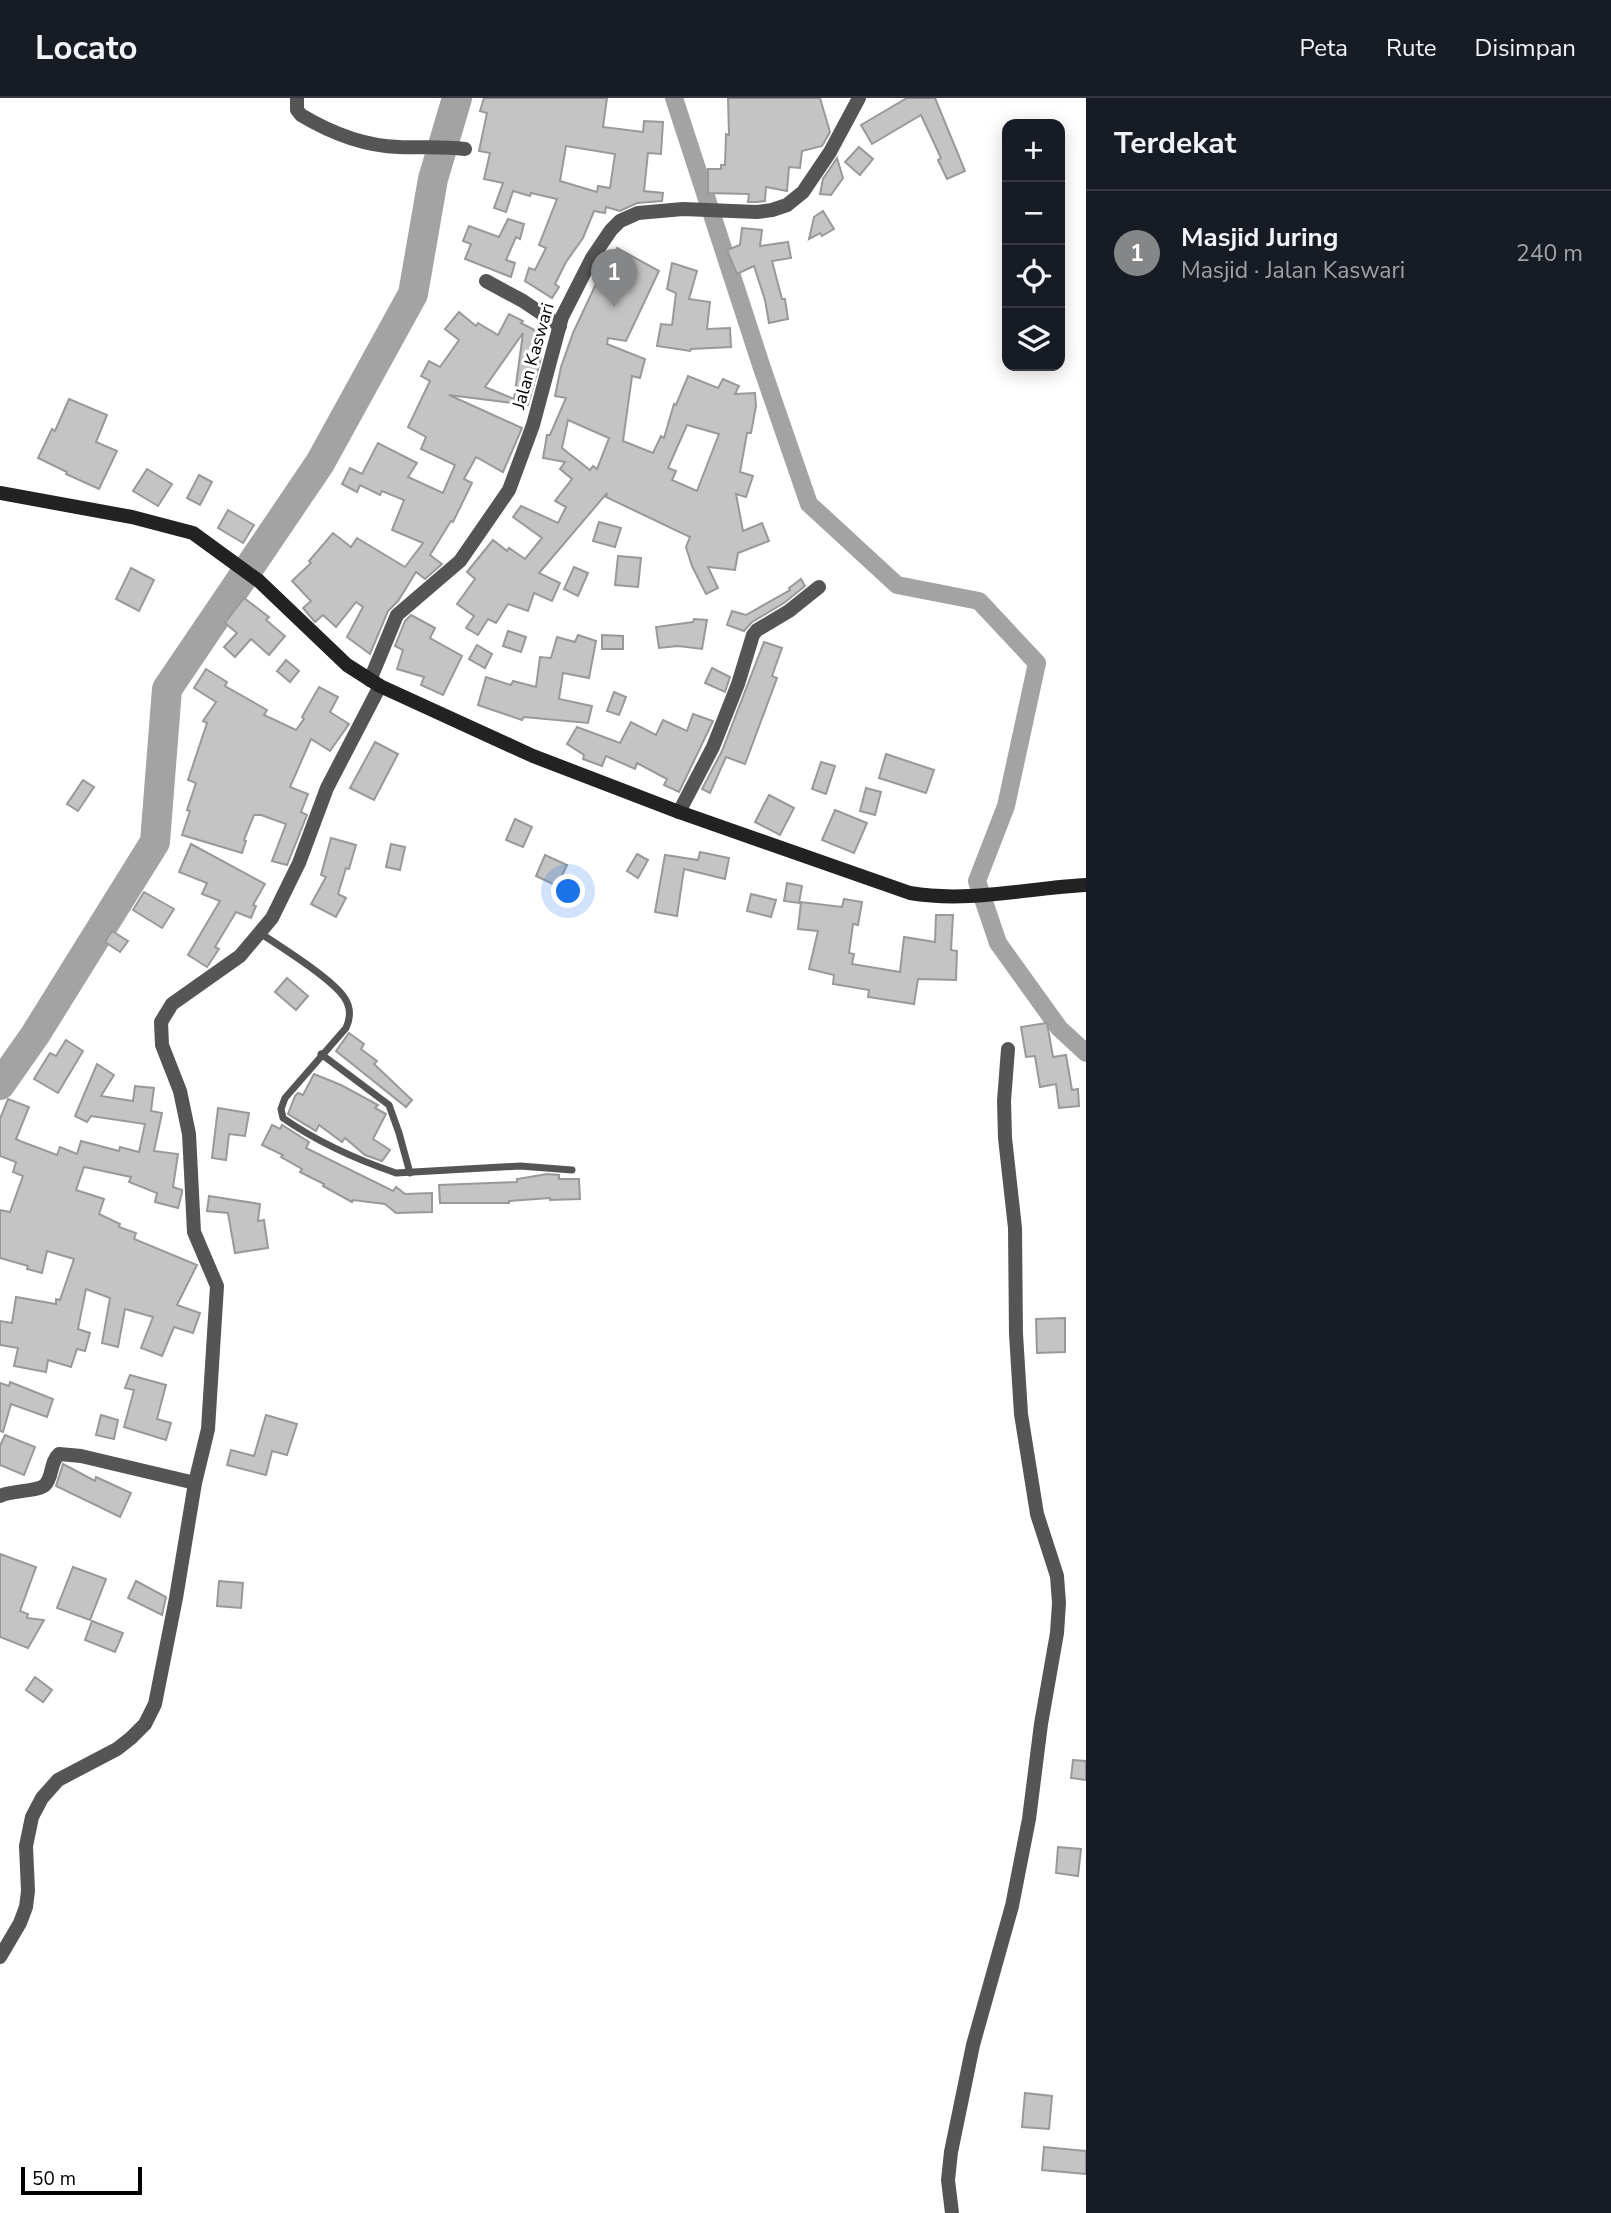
<!DOCTYPE html>
<html lang="id">
<head>
<meta charset="utf-8">
<style>
	:root { --surface:#171b24; --page:#20242c; --text:#f1f3f6; --muted:#9ea1a6; --line:#363941; --accent:#858687 }
	body { margin:0; font-family:"Nunito Sans",sans-serif; background:var(--page); color:var(--text) }
	.controls { position:absolute; right:21px; top:21px; display:grid; overflow:hidden; border-radius:14px; box-shadow:0 4px 18px #0003 }
	.controls button { width:63px; height:63px; display:grid; place-items:center; padding:0; border:0; border-bottom:2px solid var(--line); background:var(--surface); color:var(--text); font:35px sans-serif }
	.scale { position:absolute; left:21px; bottom:18px; width:121px; box-sizing:border-box; padding-left:7px; border:4px solid #000; border-top:0; font-size:19px; line-height:24px; white-space:nowrap; color:#000; -webkit-text-stroke:5px #fff; paint-order:stroke }
	.you { position:absolute; left:569px; top:794px; width:24px; height:24px; margin:-18px; border:5px solid #fff; border-radius:50%; background:#1a73e8; box-shadow:0 0 0 10px #1a73e833 }
	.badge { display:grid; place-items:center; width:46px; height:46px; border-radius:50%; background:var(--accent); color:#fff; font-size:23px; font-weight:700 }
	.pin { position:absolute; translate:-50% -58px; filter:drop-shadow(0 2px 4px #0008) }
	.pin::after { content:''; position:absolute; top:37px; width:24px; height:21px; background:inherit; clip-path:polygon(0 0,100% 0,50% 100%) }
	.list { margin:0; padding:0; list-style:none }
	h2 { display:flex; justify-content:space-between; align-items:center; height:91px; margin:0; padding:0 28px; font-size:30px }
	h2 small { font-size:23px; font-weight:400; color:var(--muted) }
	.list li { display:grid; grid-template-columns:46px 1fr auto; gap:21px; align-items:center; box-sizing:border-box; height:126px; padding:0 28px; border-top:2px solid var(--line) }
	.list b { display:block; font-size:26px; white-space:nowrap }
	.list p { margin:0; font-size:23px; white-space:nowrap; color:var(--muted) }
	.list em { font-size:23px; font-style:normal; color:var(--muted) }
	.icon { flex:none; width:38px; height:38px; fill:none; stroke:currentColor; stroke-width:2; stroke-linecap:round; stroke-linejoin:round }
	.map { position:relative; flex:none; width:1086px; height:2115px; overflow:hidden }
	header { display:flex; align-items:center; gap:42px; box-sizing:border-box; height:98px; padding:0 35px; background:var(--surface); border-bottom:2px solid var(--line) }
	header strong { font-size:33px }
	nav { display:flex; gap:38px; margin-inline-start:auto; font-size:24px }
	main { display:flex }
	aside { flex:1; background:var(--surface) }
	.map>svg:first-child { display:block }
</style>
</head>
<body>
<header>
<strong>Locato</strong>
<nav><a>Peta</a><a>Rute</a><a>Disimpan</a></nav>
</header>
<main>
<div class="map">
<svg width="1086" height="2115" viewBox="0 0 1086 2115">
	<rect width="100%" height="100%" fill="#fff"/>
	<g fill="none" stroke-linecap="round" stroke-linejoin="round">
		<!-- canal -->
		<path stroke="#a3a3a3" stroke-width="18" d="M 674,0 L 762,270 L 809,406 L 897,487 L 979,503 L 1037,565 L 1006,708 L 977,783 L 998,845 L 1059,930 L 1086,955"/>
		<!-- river -->
		<path stroke="#a3a3a3" stroke-width="30" d="M 0,987 L 35,937 L 155,744 L 167,591 L 320,365 L 413,196 L 433,81 L 457,0"/>
	</g>
	<!-- building -->
	<g fill="#c4c4c4" stroke="#999" stroke-width="2" fill-rule="evenodd">
		<path d="M 484,0 L 607,0 L 603,29 L 643,34 L 644,23 L 663,24 L 661,56 L 648,55 L 644,93 L 663,95 L 662,103 L 637,105 L 620,113 L 606,109 L 605,115 L 594,113 L 583,140 L 566,164 L 555,186 L 559,189 L 552,200 L 525,183 L 529,170 L 535,172 L 546,150 L 539,147 L 557,101 L 531,95 L 530,98 L 513,93 L 506,114 L 494,110 L 503,85 L 484,81 L 490,55 L 479,53 L 487,15 L 480,13 ZM 566,48 L 615,56 L 610,90 L 598,88 L 597,94 L 560,83 Z"/>
		<path d="M 728,0 L 820,0 L 830,34 L 822,48 L 802,53 L 800,70 L 789,69 L 787,93 L 766,89 L 765,103 L 757,104 L 748,104 L 749,96 L 708,95 L 708,71 L 721,71 L 721,67 L 725,67 L 726,36 L 729,37 Z"/>
		<path d="M 907,0 L 935,0 L 965,73 L 947,81 L 938,62 L 941,60 L 921,17 L 872,46 L 861,27 Z"/>
		<path d="M 859,49 L 873,61 L 860,77 L 845,64 Z"/>
		<path d="M 837,60 L 843,80 L 831,97 L 820,96 L 823,81 Z"/>
		<path d="M 823,113 L 834,131 L 822,138 L 820,135 L 809,141 L 814,119 Z"/>
		<path d="M 508,121 L 524,126 L 520,141 L 516,139 L 506,162 L 515,165 L 511,179 L 465,161 L 471,146 L 463,143 L 469,128 L 499,139 Z"/>
		<path d="M 742,130 L 762,132 L 760,148 L 788,144 L 791,160 L 772,163 L 782,201 L 785,201 L 788,221 L 769,225 L 765,202 L 754,168 L 737,176 L 727,152 L 740,147 Z"/>
		<path d="M 617,150 L 659,173 L 626,243 L 608,240 L 607,246 L 645,261 L 640,280 L 632,278 L 623,343 L 653,355 L 661,338 L 664,340 L 674,306 L 676,307 L 688,278 L 718,290 L 723,281 L 739,288 L 735,296 L 755,295 L 756,308 L 751,335 L 747,335 L 740,374 L 753,378 L 746,399 L 736,396 L 743,433 L 762,425 L 769,443 L 738,455 L 735,472 L 708,469 L 718,490 L 706,496 L 692,468 L 686,449 L 690,439 L 606,399 L 607,395 L 539,475 L 560,485 L 552,503 L 534,495 L 528,513 L 508,506 L 496,525 L 488,521 L 478,537 L 466,530 L 474,518 L 457,506 L 475,481 L 467,474 L 493,442 L 507,453 L 509,450 L 525,461 L 542,440 L 513,419 L 521,408 L 558,425 L 566,409 L 555,403 L 572,381 L 560,371 L 565,364 L 543,360 L 547,337 L 550,337 L 566,300 L 555,298 L 561,269 L 573,235 L 603,171 L 605,172 ZM 568,322 L 609,340 L 597,371 L 593,368 L 590,372 L 562,350 ZM 687,327 L 719,336 L 697,393 L 672,382 L 676,373 L 668,370 Z"/>
		<path d="M 672,165 L 697,173 L 689,201 L 710,204 L 707,231 L 730,230 L 731,249 L 691,251 L 690,253 L 657,248 L 661,226 L 672,227 L 676,195 L 667,191 Z"/>
		<path d="M 459,214 L 476,228 L 478,225 L 498,237 L 509,216 L 523,223 L 521,225 L 540,235 L 529,255 L 541,260 L 528,307 L 449,297 L 522,330 L 503,374 L 476,359 L 464,381 L 472,385 L 453,424 L 451,423 L 430,457 L 442,466 L 425,481 L 416,474 L 398,503 L 388,513 L 370,556 L 347,539 L 363,509 L 356,504 L 336,529 L 323,517 L 315,524 L 303,510 L 311,503 L 292,483 L 311,465 L 309,463 L 333,435 L 351,449 L 357,440 L 405,469 L 423,445 L 392,432 L 404,402 L 382,393 L 380,397 L 360,387 L 357,394 L 342,386 L 350,370 L 362,376 L 378,345 L 417,365 L 408,379 L 443,395 L 455,367 L 421,351 L 426,339 L 408,329 L 430,283 L 421,278 L 429,263 L 440,269 L 459,242 L 445,231 ZM 523,235 L 518,272 L 514,301 L 485,289 Z"/>
		<path d="M 69,301 L 107,317 L 96,344 L 117,353 L 99,391 L 66,376 L 67,374 L 38,360 L 52,331 L 55,333 Z"/>
		<path d="M 147,371 L 172,386 L 158,408 L 133,393 Z"/>
		<path d="M 199,377 L 212,384 L 200,407 L 187,400 Z"/>
		<path d="M 228,412 L 254,427 L 243,445 L 218,430 Z"/>
		<path d="M 599,424 L 621,430 L 615,449 L 593,443 Z"/>
		<path d="M 618,458 L 641,460 L 638,489 L 615,487 Z"/>
		<path d="M 574,469 L 588,475 L 578,498 L 564,491 Z"/>
		<path d="M 131,470 L 154,482 L 139,513 L 116,501 Z"/>
		<path d="M 801,481 L 805,488 L 784,505 L 752,524 L 744,533 L 727,527 L 732,513 L 746,517 L 790,492 L 789,490 Z"/>
		<path d="M 244,500 L 269,519 L 266,522 L 285,538 L 269,557 L 251,541 L 235,559 L 224,549 L 237,535 L 225,525 Z"/>
		<path d="M 411,517 L 435,530 L 430,540 L 462,558 L 443,597 L 421,587 L 424,579 L 397,571 L 403,552 L 395,548 L 405,523 Z"/>
		<path d="M 694,521 L 707,522 L 702,551 L 678,548 L 659,550 L 656,529 L 693,524 Z"/>
		<path d="M 508,533 L 526,539 L 521,554 L 503,548 Z"/>
		<path d="M 578,537 L 596,543 L 589,580 L 563,575 L 559,601 L 592,608 L 588,625 L 524,619 L 522,622 L 478,607 L 486,579 L 511,587 L 513,583 L 536,589 L 540,559 L 551,560 L 557,539 L 575,544 Z"/>
		<path d="M 602,537 L 623,538 L 623,551 L 602,551 Z"/>
		<path d="M 764,544 L 782,550 L 772,578 L 777,580 L 745,666 L 726,659 L 710,695 L 702,691 L 722,653 Z"/>
		<path d="M 477,547 L 492,556 L 485,570 L 469,561 Z"/>
		<path d="M 286,562 L 299,573 L 290,584 L 277,573 Z"/>
		<path d="M 712,570 L 730,579 L 725,594 L 705,585 Z"/>
		<path d="M 206,571 L 227,584 L 225,588 L 267,612 L 264,617 L 296,632 L 304,621 L 302,619 L 319,589 L 338,599 L 330,614 L 349,626 L 330,653 L 311,641 L 290,689 L 308,696 L 301,714 L 307,717 L 287,767 L 272,763 L 286,726 L 261,717 L 254,717 L 244,742 L 246,743 L 242,755 L 182,737 L 190,713 L 187,712 L 196,685 L 188,682 L 207,625 L 203,623 L 216,604 L 194,590 Z"/>
		<path d="M 614,594 L 626,599 L 619,617 L 607,613 Z"/>
		<path d="M 693,616 L 713,623 L 679,694 L 664,687 L 667,681 L 637,665 L 635,671 L 606,658 L 602,668 L 583,661 L 584,657 L 567,646 L 577,629 L 620,645 L 631,624 L 656,637 L 663,622 L 687,633 Z"/>
		<path d="M 375,644 L 398,656 L 374,702 L 350,690 Z"/>
		<path d="M 886,656 L 934,672 L 926,695 L 879,680 Z"/>
		<path d="M 821,664 L 835,668 L 826,696 L 812,691 Z"/>
		<path d="M 83,682 L 94,689 L 78,713 L 67,706 Z"/>
		<path d="M 866,690 L 881,694 L 875,717 L 860,713 Z"/>
		<path d="M 769,697 L 794,710 L 780,737 L 755,724 Z"/>
		<path d="M 835,712 L 867,725 L 854,755 L 822,742 Z"/>
		<path d="M 515,721 L 532,729 L 523,749 L 506,742 Z"/>
		<path d="M 331,740 L 356,747 L 349,771 L 346,770 L 338,796 L 346,800 L 336,819 L 311,806 L 326,779 L 321,777 Z"/>
		<path d="M 191,746 L 265,786 L 253,807 L 256,808 L 251,820 L 236,814 L 215,849 L 219,851 L 207,869 L 188,857 L 220,803 L 202,796 L 207,785 L 179,774 Z"/>
		<path d="M 391,746 L 405,749 L 400,772 L 386,769 Z"/>
		<path d="M 700,754 L 729,760 L 725,781 L 684,771 L 677,818 L 655,814 L 665,757 L 698,762 Z"/>
		<path d="M 637,756 L 648,762 L 638,780 L 627,773 Z"/>
		<path d="M 545,757 L 567,767 L 557,788 L 536,778 Z"/>
		<path d="M 787,785 L 802,788 L 799,805 L 784,803 Z"/>
		<path d="M 144,794 L 174,811 L 162,830 L 133,812 Z"/>
		<path d="M 751,796 L 776,802 L 771,819 L 747,813 Z"/>
		<path d="M 844,801 L 862,804 L 858,827 L 853,826 L 849,855 L 854,856 L 852,866 L 900,874 L 904,839 L 935,844 L 936,817 L 953,817 L 951,852 L 957,853 L 956,882 L 918,881 L 914,906 L 868,899 L 869,892 L 833,886 L 834,877 L 809,871 L 818,833 L 798,831 L 801,804 L 842,809 Z"/>
		<path d="M 112,833 L 128,843 L 120,854 L 105,844 Z"/>
		<path d="M 287,880 L 308,898 L 296,912 L 275,894 Z"/>
		<path d="M 1047,925 L 1053,959 L 1066,957 L 1072,992 L 1078,991 L 1079,1008 L 1059,1010 L 1056,986 L 1040,989 L 1035,958 L 1026,959 L 1021,929 Z"/>
		<path d="M 349,935 L 364,946 L 361,951 L 377,963 L 374,966 L 412,1002 L 406,1009 L 336,953 Z"/>
		<path d="M 66,942 L 83,953 L 58,995 L 34,981 L 50,955 L 56,958 Z"/>
		<path d="M 97,966 L 114,977 L 101,998 L 133,1003 L 135,988 L 154,990 L 151,1013 L 162,1015 L 154,1053 L 178,1056 L 173,1089 L 182,1092 L 182,1095 L 178,1110 L 155,1104 L 157,1095 L 129,1084 L 131,1079 L 84,1069 L 76,1092 L 104,1101 L 99,1116 L 120,1126 L 119,1129 L 136,1135 L 134,1141 L 197,1167 L 177,1207 L 200,1215 L 193,1235 L 174,1229 L 162,1258 L 141,1250 L 153,1219 L 125,1211 L 118,1249 L 102,1245 L 110,1200 L 86,1191 L 78,1231 L 90,1235 L 85,1253 L 77,1251 L 71,1269 L 48,1262 L 46,1274 L 14,1268 L 18,1250 L 0,1247 L 0,1223 L 12,1225 L 16,1199 L 56,1206 L 56,1201 L 60,1202 L 74,1161 L 47,1153 L 42,1175 L 27,1171 L 28,1168 L 0,1160 L 0,1112 L 10,1114 L 23,1078 L 13,1074 L 16,1064 L 0,1058 L 0,1021 L 8,1001 L 29,1009 L 16,1041 L 20,1043 L 57,1057 L 60,1049 L 77,1056 L 81,1043 L 119,1053 L 120,1049 L 139,1054 L 145,1026 L 91,1018 L 87,1024 L 75,1018 Z"/>
		<path d="M 314,976 L 341,987 L 378,1007 L 375,1010 L 386,1016 L 373,1041 L 390,1052 L 382,1063 L 365,1057 L 345,1040 L 342,1044 L 319,1027 L 316,1033 L 288,1016 L 295,998 L 298,995 L 303,997 Z"/>
		<path d="M 218,1010 L 249,1015 L 245,1038 L 229,1036 L 226,1062 L 212,1060 Z"/>
		<path d="M 272,1027 L 280,1031 L 282,1027 L 309,1044 L 306,1050 L 393,1093 L 396,1089 L 405,1096 L 432,1095 L 432,1114 L 396,1115 L 385,1106 L 353,1102 L 352,1104 L 323,1088 L 324,1086 L 300,1074 L 302,1071 L 281,1059 L 283,1057 L 262,1047 Z"/>
		<path d="M 547,1076 L 559,1077 L 559,1081 L 579,1081 L 580,1101 L 550,1102 L 550,1100 L 509,1103 L 509,1105 L 440,1105 L 439,1087 L 517,1084 L 517,1081 Z"/>
		<path d="M 209,1098 L 260,1106 L 258,1123 L 264,1122 L 268,1150 L 235,1155 L 228,1115 L 207,1113 Z"/>
		<path d="M 1065,1220 L 1065,1254 L 1037,1255 L 1036,1221 Z"/>
		<path d="M 130,1277 L 166,1287 L 157,1321 L 171,1325 L 166,1342 L 124,1329 L 134,1292 L 125,1290 Z"/>
		<path d="M 10,1284 L 53,1301 L 47,1319 L 11,1306 L 3,1334 L 0,1333 L 0,1285 L 9,1288 Z"/>
		<path d="M 101,1317 L 118,1322 L 114,1341 L 96,1337 Z"/>
		<path d="M 266,1317 L 297,1326 L 287,1357 L 272,1353 L 266,1377 L 227,1367 L 231,1352 L 254,1358 Z"/>
		<path d="M 5,1337 L 35,1349 L 24,1377 L 0,1367 L 0,1348 Z"/>
		<path d="M 63,1366 L 95,1383 L 96,1379 L 131,1395 L 120,1419 L 56,1388 Z"/>
		<path d="M 0,1456 L 36,1469 L 20,1513 L 28,1516 L 27,1520 L 44,1522 L 28,1550 L 0,1539 Z"/>
		<path d="M 73,1469 L 106,1481 L 90,1522 L 57,1510 Z"/>
		<path d="M 136,1483 L 166,1499 L 162,1517 L 128,1500 Z"/>
		<path d="M 219,1483 L 243,1485 L 241,1510 L 217,1508 Z"/>
		<path d="M 92,1523 L 123,1535 L 115,1554 L 85,1542 Z"/>
		<path d="M 35,1579 L 52,1592 L 43,1604 L 26,1592 Z"/>
		<path d="M 1073,1662 L 1086,1663 L 1086,1682 L 1071,1680 Z"/>
		<path d="M 1058,1749 L 1081,1751 L 1078,1778 L 1056,1775 Z"/>
		<path d="M 1025,1995 L 1052,1998 L 1049,2031 L 1022,2029 Z"/>
		<path d="M 1044,2049 L 1086,2053 L 1086,2076 L 1042,2072 Z"/>
	</g>
	<g fill="none" stroke-linecap="round" stroke-linejoin="round">
		<!-- service -->
		<g stroke="#555" stroke-width="7">
			<path d="M 260,835 C 281,849 331,880 344,899 C 351,909 351,919 346,930 L 285,1000 L 281,1011 L 283,1020 C 316,1043 358,1062 396,1075 L 520,1068 L 572,1072"/>
			<path d="M 321,956 L 389,1007 L 399,1035 L 410,1075"/>
		</g>
		<!-- minor -->
		<g stroke="#555" stroke-width="14">
			<path d="M 297,0 L 297,12 L 301,17 C 331,35 364,48 399,49 C 421,50 442,48 465,51"/>
			<path d="M 486,183 L 523,203 L 560,228"/>
			<path d="M 370,582 L 397,517 L 460,463 L 509,392 L 533,327 L 562,219 L 592,160 L 611,132 L 620,123 L 638,115 L 683,111 L 757,114 L 772,112 L 787,107 L 803,94 L 830,54 L 859,0"/>
			<path d="M 679,714 L 713,649 L 738,586 L 753,537 L 757,532 L 789,513 L 819,489"/>
			<path d="M 0,1398 C 12,1392 37,1394 45,1387 C 53,1379 50,1364 59,1356 L 81,1358 L 195,1385"/>
			<path d="M 952,2115 L 948,2082 L 951,2054 L 973,1947 L 1012,1808 L 1029,1721 L 1041,1626 L 1057,1535 L 1059,1505 L 1057,1478 L 1037,1416 L 1021,1316 L 1016,1236 L 1015,1130 L 1005,1040 L 1004,1003 L 1008,951"/>
		</g>
		<!-- tertiary -->
		<path stroke="#555" stroke-width="14" d="M 0,1859 L 20,1825 L 26,1809 L 28,1793 L 26,1748 L 32,1719 L 42,1700 L 58,1682 L 117,1651 L 131,1640 L 145,1626 L 155,1606 L 176,1500 L 195,1385 L 208,1331 L 217,1188 L 194,1134 L 189,1036 L 180,993 L 162,947 L 161,924 L 172,906 L 240,858 L 272,820 L 299,765 L 327,690 L 380,588"/>
		<!-- secondary -->
		<path stroke="#222" stroke-width="14" d="M 0,395 L 132,419 L 193,435 L 259,483 L 347,567 L 380,588 L 533,658 L 679,714 L 910,795 C 969,805 1028,790 1086,787"/>
	</g>
	<g text-anchor="middle" stroke-width="6" stroke-linejoin="round" paint-order="stroke">
		<!-- street labels -->
		<g font-size="18" fill="#000" stroke="#fff">
			<text transform="translate(533 258) rotate(-74)" y="6">Jalan Kaswari</text>
		</g>
	</g>
</svg>
<div class="controls">
<button>+</button>
<button>−</button>
<button><svg class="icon" aria-label="locate" viewBox="0 0 24 24"><circle cx="12" cy="12" r="6"/><path d="M12 2v4M12 18v4M2 12h4M18 12h4"/></svg></button>
<button><svg class="icon" aria-label="layers" viewBox="0 0 24 24"><path d="M12 4l9 5-9 5-9-5zM3 14l9 5 9-5"/></svg></button>
</div>
<div class="scale">50 m</div>
<div class="you"></div>
<div class="pin badge" style="left:614px;top:209px">1</div>
</div>
<aside>
<h2>Terdekat<small></small></h2>
<ul class="list">
<li><span class="badge">1</span><div><b>Masjid Juring</b><p>Masjid · Jalan Kaswari</p></div><em>240 m</em></li>
</ul>
</aside>
</main>
</body>
</html>
